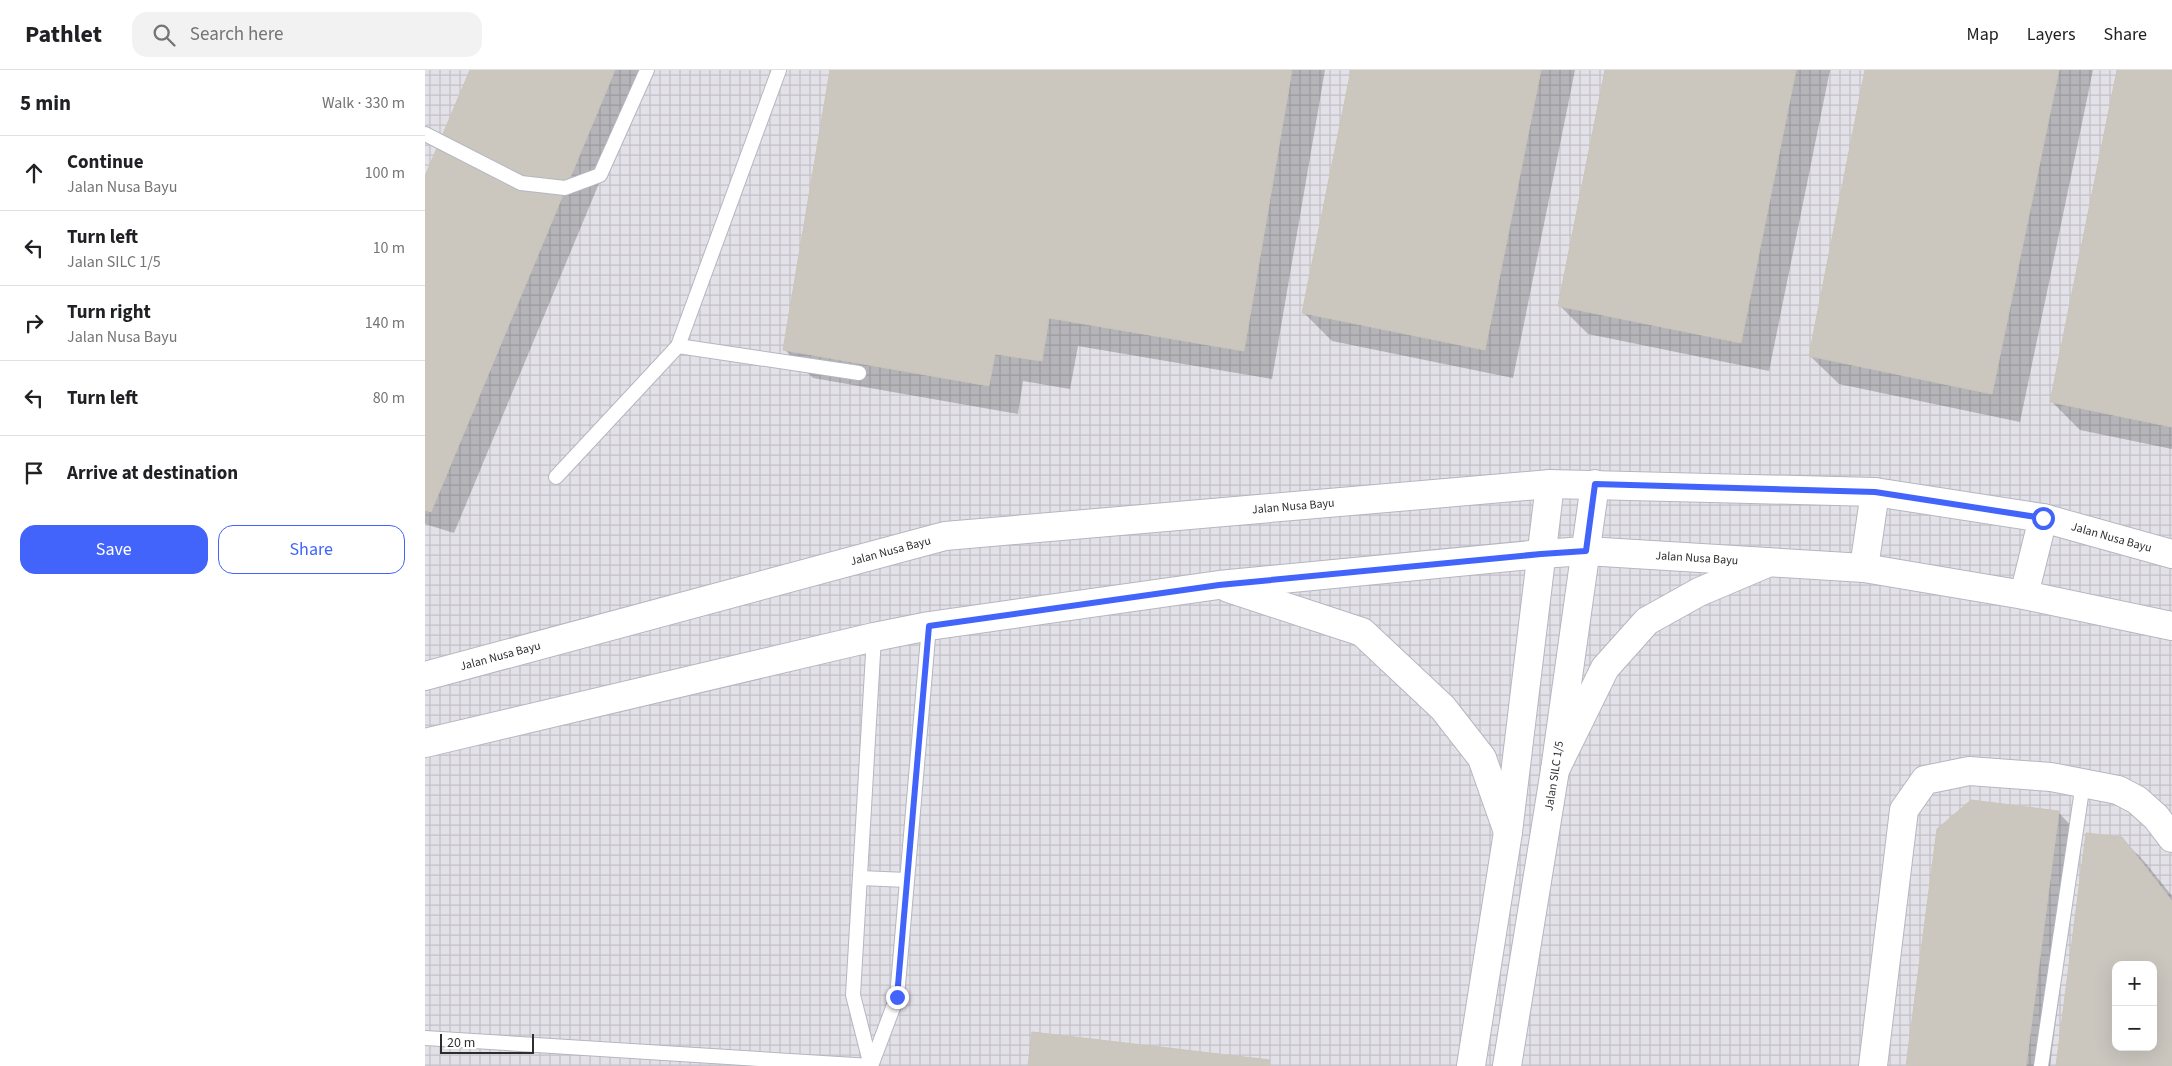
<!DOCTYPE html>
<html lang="en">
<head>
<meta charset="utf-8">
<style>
	:root { --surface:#fff; --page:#f2f2f2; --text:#202124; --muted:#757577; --line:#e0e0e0; --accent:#4264fb }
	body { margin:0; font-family:"Source Sans 3",sans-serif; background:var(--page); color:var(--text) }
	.controls { position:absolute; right:15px; bottom:15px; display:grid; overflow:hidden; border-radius:10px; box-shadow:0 5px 20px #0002 }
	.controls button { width:45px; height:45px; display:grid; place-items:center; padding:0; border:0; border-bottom:1px solid var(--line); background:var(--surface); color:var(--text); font:25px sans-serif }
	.scale { position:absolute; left:15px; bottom:12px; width:94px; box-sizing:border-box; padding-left:5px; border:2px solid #2e2e2e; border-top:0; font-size:14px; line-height:18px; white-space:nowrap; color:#2e2e2e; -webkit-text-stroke:4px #fff; paint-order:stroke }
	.stop { position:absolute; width:15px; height:15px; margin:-11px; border:4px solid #4264fb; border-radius:50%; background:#fff }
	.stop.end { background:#4264fb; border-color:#fff; box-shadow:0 1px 5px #0008 }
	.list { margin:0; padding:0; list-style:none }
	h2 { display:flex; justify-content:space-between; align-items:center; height:65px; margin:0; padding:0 20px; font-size:21px }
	h2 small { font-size:16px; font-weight:400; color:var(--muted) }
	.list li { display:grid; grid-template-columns:32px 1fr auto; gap:15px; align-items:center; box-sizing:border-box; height:75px; padding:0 20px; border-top:1px solid var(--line) }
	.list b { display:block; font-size:19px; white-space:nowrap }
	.list p { margin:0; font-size:16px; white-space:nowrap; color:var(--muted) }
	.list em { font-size:16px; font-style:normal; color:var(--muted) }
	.actions { display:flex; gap:10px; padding:15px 20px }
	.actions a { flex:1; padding:11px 0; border:1px solid var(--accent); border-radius:15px; text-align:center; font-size:18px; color:var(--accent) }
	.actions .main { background:var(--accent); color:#fff }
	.icon { flex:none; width:28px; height:28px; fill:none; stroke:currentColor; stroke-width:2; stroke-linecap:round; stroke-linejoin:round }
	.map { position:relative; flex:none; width:1747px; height:996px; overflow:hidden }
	header { display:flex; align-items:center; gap:30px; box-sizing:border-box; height:70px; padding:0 25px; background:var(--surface); border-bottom:1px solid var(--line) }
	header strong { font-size:24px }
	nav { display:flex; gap:28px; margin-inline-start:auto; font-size:18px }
	.search { width:350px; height:45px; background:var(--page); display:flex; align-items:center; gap:12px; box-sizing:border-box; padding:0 18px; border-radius:15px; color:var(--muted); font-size:19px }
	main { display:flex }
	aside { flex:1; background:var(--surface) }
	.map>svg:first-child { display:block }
</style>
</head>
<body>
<header>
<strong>Pathlet</strong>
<div class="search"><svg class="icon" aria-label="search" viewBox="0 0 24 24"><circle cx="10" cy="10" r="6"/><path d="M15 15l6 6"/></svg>Search here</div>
<nav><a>Map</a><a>Layers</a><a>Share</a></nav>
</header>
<main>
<aside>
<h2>5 min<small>Walk · 330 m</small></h2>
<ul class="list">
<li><svg class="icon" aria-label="ahead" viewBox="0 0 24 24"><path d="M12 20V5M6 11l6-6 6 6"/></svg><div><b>Continue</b><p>Jalan Nusa Bayu</p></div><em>100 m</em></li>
<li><svg class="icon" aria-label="left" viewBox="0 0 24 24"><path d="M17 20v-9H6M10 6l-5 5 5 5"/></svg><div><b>Turn left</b><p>Jalan SILC 1/5</p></div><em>10 m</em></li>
<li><svg class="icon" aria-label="right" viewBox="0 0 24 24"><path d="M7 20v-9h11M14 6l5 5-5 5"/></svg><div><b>Turn right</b><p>Jalan Nusa Bayu</p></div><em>140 m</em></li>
<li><svg class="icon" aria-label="left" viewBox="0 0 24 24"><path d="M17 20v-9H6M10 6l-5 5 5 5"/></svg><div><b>Turn left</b></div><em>80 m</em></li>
<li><svg class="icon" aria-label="arrive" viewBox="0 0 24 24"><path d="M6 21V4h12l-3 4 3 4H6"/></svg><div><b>Arrive at destination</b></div></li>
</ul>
<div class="actions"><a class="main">Save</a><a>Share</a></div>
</aside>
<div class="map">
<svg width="1747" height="996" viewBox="0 0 1747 996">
	<defs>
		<pattern id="industrial-grid" width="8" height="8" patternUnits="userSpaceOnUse" patternTransform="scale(1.25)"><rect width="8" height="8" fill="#e3e1e8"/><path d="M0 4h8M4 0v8" fill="none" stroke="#c3c1c7"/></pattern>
	</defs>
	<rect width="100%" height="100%" fill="#efe9e1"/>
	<!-- industrial -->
	<path fill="url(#industrial-grid)" fill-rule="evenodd" d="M 0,0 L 1747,0 L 1747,996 L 0,996 ZM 1691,895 L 1728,895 L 1728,977 L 1691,977 Z"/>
	<!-- shadow -->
	<g fill="#0003" fill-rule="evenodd">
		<path d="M 46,0 L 221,0 L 29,463 L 0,454 L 0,110 Z"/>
		<path d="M 407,0 L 900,0 L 847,309 L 653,276 L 645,319 L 598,311 L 593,344 L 388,308 L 360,280 Z"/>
		<path d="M 927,0 L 1150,0 L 1088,308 L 907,271 L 878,242 Z"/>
		<path d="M 1182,0 L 1405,0 L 1344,301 L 1163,264 L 1134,235 Z"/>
		<path d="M 1442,0 L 1668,0 L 1595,352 L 1414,314 L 1385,286 Z"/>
		<path d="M 1694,0 L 1747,0 L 1747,379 L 1655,360 L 1626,331 Z"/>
		<path d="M 1633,742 L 1655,765 L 1625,996 L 1482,996 Z"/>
		<path d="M 1697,769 L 1719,791 L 1747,826 L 1747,996 L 1633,996 ZM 1691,895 L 1728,895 L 1728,977 L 1691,977 Z"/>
	</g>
	<!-- building -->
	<g fill="#cbc7bf" stroke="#cbc5ba" fill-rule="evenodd">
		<path d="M 45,0 L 190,0 L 6,442 L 0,440 L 0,106 Z"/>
		<path d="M 405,0 L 867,0 L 819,281 L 624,248 L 617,291 L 570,284 L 564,316 L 358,280 Z"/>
		<path d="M 926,0 L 1116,0 L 1060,280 L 877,243 Z"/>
		<path d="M 1180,0 L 1371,0 L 1316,273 L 1133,236 Z"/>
		<path d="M 1440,0 L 1634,0 L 1567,324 L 1384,286 Z"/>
		<path d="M 1692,0 L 1747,0 L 1747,357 L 1625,332 Z"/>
		<path d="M 1546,730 L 1634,741 L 1601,996 L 1481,996 L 1512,759 Z"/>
		<path d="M 1661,763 L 1697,767 L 1747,831 L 1747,996 L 1631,996 ZM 1691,895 L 1728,895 L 1728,977 L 1691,977 Z"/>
		<path d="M 607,962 L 845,990 L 844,996 L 603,996 Z"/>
	</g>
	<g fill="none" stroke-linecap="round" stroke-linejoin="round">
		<!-- service casing -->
		<g stroke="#b4b7c1" stroke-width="16">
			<g id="service">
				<path d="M 0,64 L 96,113 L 140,118 L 175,105 L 222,0"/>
				<path d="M 253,276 L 434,303"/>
				<path d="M 131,407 L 253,276 L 354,0"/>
				<path d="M 435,808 L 482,810"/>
				<path d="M 0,968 L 446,996"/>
				<path d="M 446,996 L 472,927 L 504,556"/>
				<path d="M 446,996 L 428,925 L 449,567"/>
				<path d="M 1616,996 L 1658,713"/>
			</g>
		</g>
		<!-- minor casing -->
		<g stroke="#b4b7c1" stroke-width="30">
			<path id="minor" d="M 1448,996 L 1479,740 L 1500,710 L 1544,701 L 1626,707 L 1693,720 L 1712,730 L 1731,747 L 1747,768"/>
		</g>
		<!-- tertiary casing -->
		<g stroke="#b4b7c1" stroke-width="30">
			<g id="tertiary">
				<path d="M 1046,996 L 1083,762 L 1125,414"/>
				<path id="s1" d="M 1082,996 L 1130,700 L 1170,414"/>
			</g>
		</g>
		<!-- secondary casing -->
		<g stroke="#b4b7c1" stroke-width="30">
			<g id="secondary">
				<path d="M 1439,498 L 1450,422"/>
				<path d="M 803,518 L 937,562 L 1018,638 L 1057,688 L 1083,762"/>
				<path d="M 1599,525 L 1618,448"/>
				<path id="s2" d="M 0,606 L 520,466 L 1125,414 L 1450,422 L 1618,448 L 1747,484"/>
				<path id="s3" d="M 0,673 L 449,567 L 504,556 L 794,515 L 1116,484 L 1161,481 L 1439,498 L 1599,525 L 1747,556"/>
				<path d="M 1130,700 L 1180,598 L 1222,551 L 1274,522 L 1340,494"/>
			</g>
		</g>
		<!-- service -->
		<use href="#service" stroke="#fff" stroke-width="14"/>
		<!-- minor -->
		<use href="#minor" stroke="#fff" stroke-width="28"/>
		<!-- tertiary -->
		<use href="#tertiary" stroke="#fff" stroke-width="28"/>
		<!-- secondary -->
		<use href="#secondary" stroke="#fff" stroke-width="28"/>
	</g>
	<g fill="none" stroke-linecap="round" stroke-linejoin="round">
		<!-- route -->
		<path stroke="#4264fb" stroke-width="6" d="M 472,927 L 504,556 L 794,515 L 1116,484 L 1161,481 L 1170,414 L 1450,422 L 1618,448"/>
	</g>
	<g text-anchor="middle" stroke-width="5" stroke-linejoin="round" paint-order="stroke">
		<!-- street labels -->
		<g font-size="12" fill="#2e2e2e" stroke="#fff">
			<text dy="4" stroke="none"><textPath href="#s2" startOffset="888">Jalan Nusa Bayu</textPath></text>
			<text dy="4" stroke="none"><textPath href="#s2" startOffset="1712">Jalan Nusa Bayu</textPath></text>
			<text dy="4" stroke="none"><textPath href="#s2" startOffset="482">Jalan Nusa Bayu</textPath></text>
			<text dy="4" stroke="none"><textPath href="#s3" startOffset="1290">Jalan Nusa Bayu</textPath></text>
			<text dy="4" stroke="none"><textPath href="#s2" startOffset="78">Jalan Nusa Bayu</textPath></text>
			<text dy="4" stroke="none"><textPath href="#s1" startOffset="294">Jalan SILC 1/5</textPath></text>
		</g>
	</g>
</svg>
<div class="controls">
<button>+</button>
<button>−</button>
</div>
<div class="scale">20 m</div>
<div class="stop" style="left:1618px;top:448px"></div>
<div class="stop end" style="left:472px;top:927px"></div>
</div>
</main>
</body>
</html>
